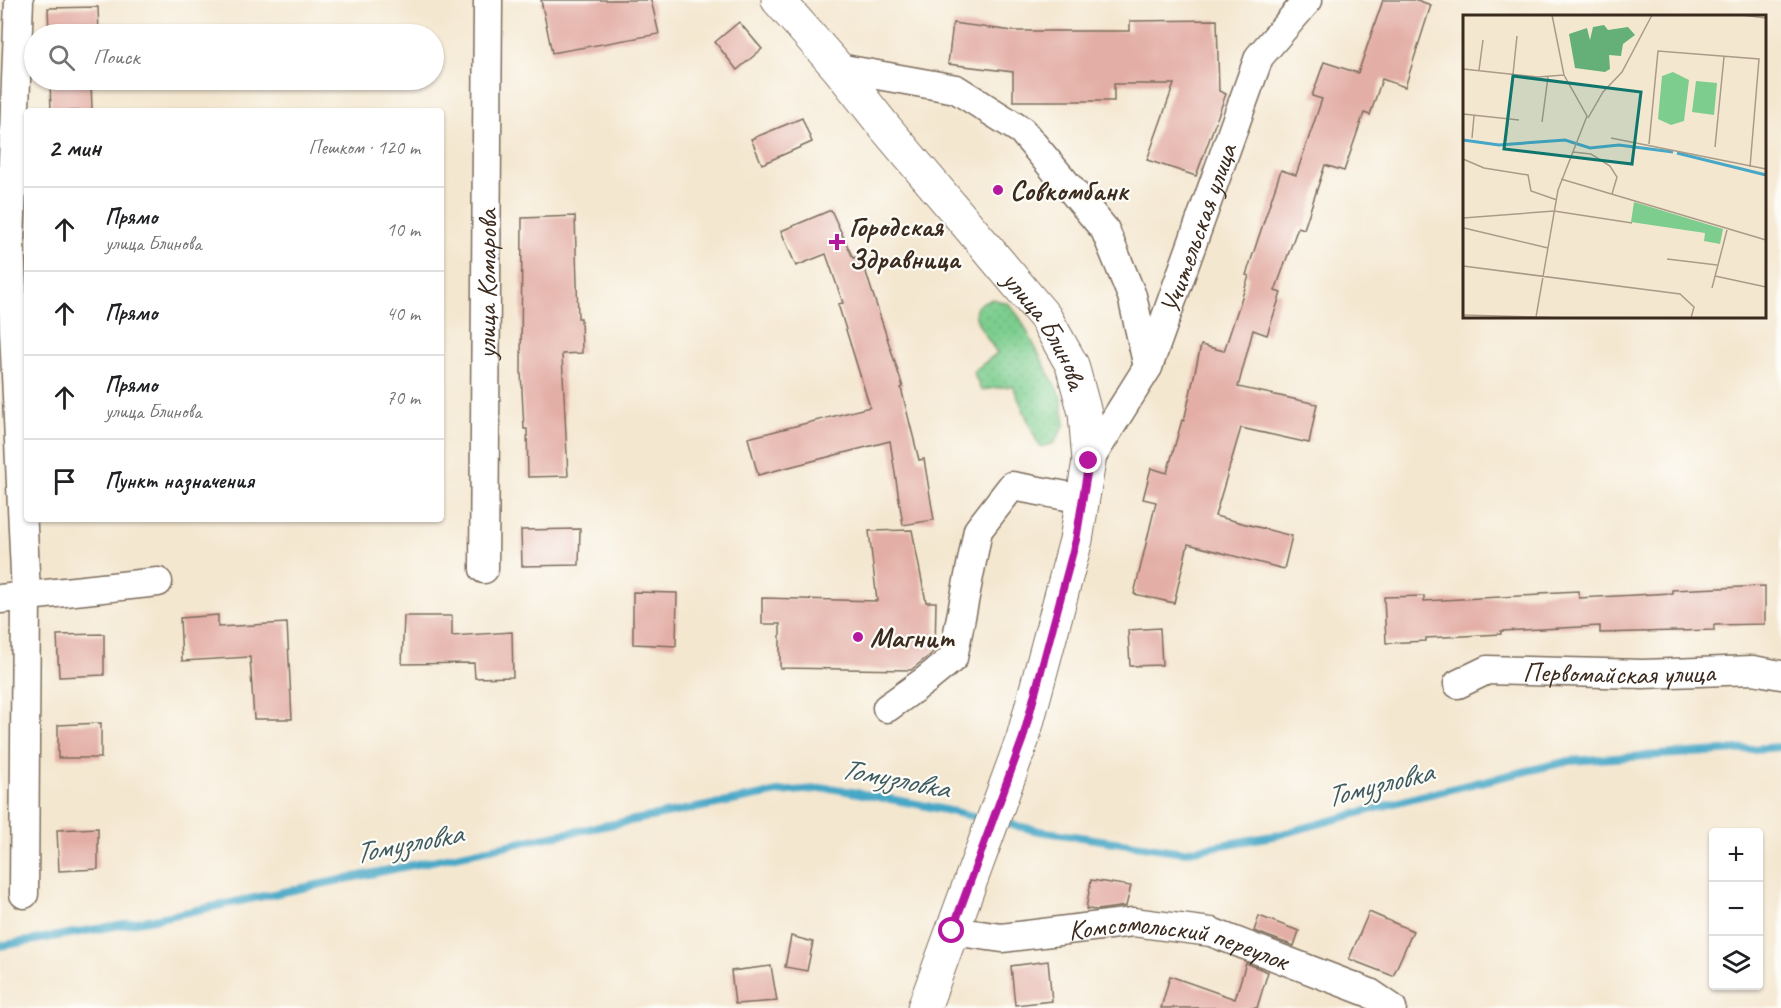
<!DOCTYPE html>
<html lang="ru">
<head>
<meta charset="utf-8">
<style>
	:root { --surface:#fff; --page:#f2f2f2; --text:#202124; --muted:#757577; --line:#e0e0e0 }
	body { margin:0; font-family:Caveat,sans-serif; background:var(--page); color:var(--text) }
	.controls { position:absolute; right:18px; bottom:18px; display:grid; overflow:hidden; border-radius:6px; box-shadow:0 2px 4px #0004 }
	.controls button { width:54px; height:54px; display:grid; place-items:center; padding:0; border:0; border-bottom:2px solid var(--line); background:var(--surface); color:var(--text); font:30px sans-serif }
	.stop { position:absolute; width:18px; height:18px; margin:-14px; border:4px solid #b5179e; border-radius:50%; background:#fff }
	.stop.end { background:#b5179e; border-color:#fff; box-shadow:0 2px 6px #0008 }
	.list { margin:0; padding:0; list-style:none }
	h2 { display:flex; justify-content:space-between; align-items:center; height:78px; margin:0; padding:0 24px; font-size:26px }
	h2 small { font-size:20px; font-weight:400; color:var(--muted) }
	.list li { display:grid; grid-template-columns:39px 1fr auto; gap:18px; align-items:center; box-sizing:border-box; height:84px; padding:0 24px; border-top:2px solid var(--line) }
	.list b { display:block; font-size:22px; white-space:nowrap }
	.list p { margin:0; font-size:20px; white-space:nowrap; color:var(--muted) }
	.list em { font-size:20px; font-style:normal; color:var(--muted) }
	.icon { flex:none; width:33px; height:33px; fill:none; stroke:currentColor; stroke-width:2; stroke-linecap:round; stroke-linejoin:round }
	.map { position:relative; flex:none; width:1781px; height:1008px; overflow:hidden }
	.search { position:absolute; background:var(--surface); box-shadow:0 2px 4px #0004; left:24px; top:24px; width:420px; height:66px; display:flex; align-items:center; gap:15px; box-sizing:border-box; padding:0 21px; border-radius:33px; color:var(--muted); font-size:22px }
	.panel { position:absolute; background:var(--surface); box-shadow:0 2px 4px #0004; left:24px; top:108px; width:420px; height:414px; border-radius:6px }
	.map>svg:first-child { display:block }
</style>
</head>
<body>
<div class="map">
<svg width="1781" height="1008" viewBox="0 0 1781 1008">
	<defs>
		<pattern id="grass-dots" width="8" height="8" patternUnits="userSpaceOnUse" patternTransform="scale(1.5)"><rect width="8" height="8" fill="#7ccd8e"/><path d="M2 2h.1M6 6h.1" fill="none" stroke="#6cb07a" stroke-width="1.8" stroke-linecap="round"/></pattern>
	</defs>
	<rect width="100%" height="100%" fill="#fdfcf7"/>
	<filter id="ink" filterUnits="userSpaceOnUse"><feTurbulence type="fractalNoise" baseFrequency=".0167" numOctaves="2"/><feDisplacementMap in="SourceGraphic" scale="12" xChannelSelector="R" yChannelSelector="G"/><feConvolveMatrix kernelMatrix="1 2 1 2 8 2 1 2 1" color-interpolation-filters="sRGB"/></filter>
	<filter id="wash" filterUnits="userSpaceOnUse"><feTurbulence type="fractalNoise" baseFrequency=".008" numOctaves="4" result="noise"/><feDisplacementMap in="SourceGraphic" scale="24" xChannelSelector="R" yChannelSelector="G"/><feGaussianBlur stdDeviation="1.35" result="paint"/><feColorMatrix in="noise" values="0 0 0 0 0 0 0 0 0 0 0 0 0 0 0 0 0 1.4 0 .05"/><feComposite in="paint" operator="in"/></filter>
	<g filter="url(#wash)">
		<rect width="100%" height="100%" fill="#f4e7d0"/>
		<!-- grass -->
		<path fill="url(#grass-dots)" stroke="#5c7c56" stroke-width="1.5" d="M 993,299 L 1009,304 L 1020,318 L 1061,397 L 1065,424 L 1054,443 L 1041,447 L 1038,444 L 1013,386 L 981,390 L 973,372 L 997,353 C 991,342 965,314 980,304 C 983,301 989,300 993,299 Z"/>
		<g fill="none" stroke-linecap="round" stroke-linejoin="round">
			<!-- stream -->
			<g stroke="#47a7c6" stroke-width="8">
				<path d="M 999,822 L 1039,831 L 1183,852 L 1278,835 L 1417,797 L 1569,761 L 1781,747"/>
				<path d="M 0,946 L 154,919 L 537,839 L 778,792 L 830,788 L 917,804 L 986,819"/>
			</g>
		</g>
		<g id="blocks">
			<!-- building -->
			<g fill="#e3aea5">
				<path d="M 541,0 L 651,0 L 659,34 L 552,53 Z"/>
				<path d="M 1383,0 L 1417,0 L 1431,5 L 1405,87 L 1382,79 L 1370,115 L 1364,113 L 1344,171 L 1325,165 L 1304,229 L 1298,227 L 1275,291 L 1281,293 L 1267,335 L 1253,330 L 1238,387 L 1317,404 L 1309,443 L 1241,428 L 1215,516 L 1292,536 L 1284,569 L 1188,544 L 1174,603 L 1134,594 L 1156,502 L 1143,499 L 1151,468 L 1167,473 L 1182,420 L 1184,421 L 1201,345 L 1224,351 L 1249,276 L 1246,275 L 1281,170 L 1296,175 L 1322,99 L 1312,96 L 1324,62 L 1358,73 Z"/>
				<path d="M 98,7 L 99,34 L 49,34 L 48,8 Z"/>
				<path d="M 1217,20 L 1219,91 L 1226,94 L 1196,176 L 1147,160 L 1174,84 L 1114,84 L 1114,101 L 1013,101 L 1013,72 L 948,64 L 953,23 L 1013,31 L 1130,31 L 1130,21 Z"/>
				<path d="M 739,22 L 762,49 L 737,70 L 715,42 Z"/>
				<path d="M 50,81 L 91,81 L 92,111 L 51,111 Z"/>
				<path d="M 802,118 L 812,142 L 762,164 L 751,139 Z"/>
				<path d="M 831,210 L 853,258 L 861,256 L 870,285 L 903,387 L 901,388 L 919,460 L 924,459 L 934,520 L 903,525 L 890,441 L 758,475 L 748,438 L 870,407 L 838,304 L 843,303 L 826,254 L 796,266 L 781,231 Z"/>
				<path d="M 575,216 L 578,318 L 581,318 L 582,353 L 562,354 L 568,476 L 528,477 L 527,429 L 524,429 L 521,372 L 522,218 Z"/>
				<path d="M 580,529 L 579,565 L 522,566 L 521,530 Z"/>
				<path d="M 912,530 L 926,602 L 936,602 L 935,650 L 930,655 L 911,670 L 780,668 L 780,624 L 762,624 L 762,598 L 877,601 L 869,531 Z"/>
				<path d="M 1765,586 L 1765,624 L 1714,625 L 1714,630 L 1600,633 L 1600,626 L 1501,631 L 1501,634 L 1426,638 L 1426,641 L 1386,643 L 1384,597 L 1424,596 L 1424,601 L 1540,595 L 1540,593 L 1578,591 L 1579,598 L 1672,593 L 1672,590 Z"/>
				<path d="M 633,592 L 677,593 L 676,646 L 633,644 Z"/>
				<path d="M 218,615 L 218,627 L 287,623 L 292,719 L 254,719 L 250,657 L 182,661 L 180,618 Z"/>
				<path d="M 404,616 L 452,616 L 452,636 L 512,632 L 513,677 L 475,678 L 474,663 L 402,664 Z"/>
				<path d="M 1160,628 L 1162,665 L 1130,666 L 1128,630 Z"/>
				<path d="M 104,634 L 104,675 L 59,677 L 57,635 Z"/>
				<path d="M 101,723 L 101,758 L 58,758 L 58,725 Z"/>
				<path d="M 98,828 L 98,869 L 59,871 L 57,830 Z"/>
				<path d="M 1091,880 L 1131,886 L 1126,906 L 1097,910 L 1086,909 Z"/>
				<path d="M 1369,912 L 1413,931 L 1393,976 L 1349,959 Z"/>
				<path d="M 1259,916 L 1299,931 L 1294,946 L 1254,931 Z"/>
				<path d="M 791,936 L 813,942 L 807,971 L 785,967 Z"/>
				<path d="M 1048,961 L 1052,1001 L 1015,1005 L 1011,966 Z"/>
				<path d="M 1246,963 L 1268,972 L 1257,1008 L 1161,1008 L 1170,976 L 1235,999 Z"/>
				<path d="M 771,966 L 777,1001 L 735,1004 L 731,971 Z"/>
			</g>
		</g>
	</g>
	<g filter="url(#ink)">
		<use href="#blocks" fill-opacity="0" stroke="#7c6c5c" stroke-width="1.5"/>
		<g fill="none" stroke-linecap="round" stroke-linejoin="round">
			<!-- minor casing -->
			<g stroke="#7c6c5c" stroke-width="31">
				<g id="minor">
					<path d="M 19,0 L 10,242 L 26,595 L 24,894"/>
					<path d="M 838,68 L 956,89 L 1022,131 L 1105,230 L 1132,296 L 1148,367"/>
					<path id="s1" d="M 1089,461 L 1148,367 L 1259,57 L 1308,0"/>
					<path id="s2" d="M 484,569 L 488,0"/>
					<path d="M 0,599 L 158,582"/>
					<path id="s3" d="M 1458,684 L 1487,670 L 1643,674 L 1753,670 L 1781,675"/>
					<path d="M 887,708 L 926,680 L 953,658 L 978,530 L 1012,486 L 1083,499"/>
					<path id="s4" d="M 952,931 L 1002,938 L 1133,922 L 1211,932 L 1370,993 L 1392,1008"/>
				</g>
			</g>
			<!-- major casing -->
			<g stroke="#7c6c5c" stroke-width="35">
				<g id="major">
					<path id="s5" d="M 778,0 L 838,68 L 883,125 L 1045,317 L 1072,365 L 1085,413 L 1089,461 L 1076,540 L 1023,738 L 924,1008"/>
				</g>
			</g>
			<!-- minor -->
			<use href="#minor" stroke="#fff" stroke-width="28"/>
			<!-- major -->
			<use href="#major" stroke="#fff" stroke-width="33"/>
		</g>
	</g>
	<g fill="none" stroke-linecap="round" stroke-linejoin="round" filter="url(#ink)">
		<!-- route -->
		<path stroke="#b5179e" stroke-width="8" d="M 952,931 L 1023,738 L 1076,540 L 1089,461"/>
	</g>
	<!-- markers -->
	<g fill="#b5179e" stroke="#fdfcf7" stroke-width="2">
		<circle cx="998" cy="190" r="6"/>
		<path d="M834 233h6v6h6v6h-6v6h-6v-6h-6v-6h6z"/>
		<circle cx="858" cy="637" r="6"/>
	</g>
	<g text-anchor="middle" stroke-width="4.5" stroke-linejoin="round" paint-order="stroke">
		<!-- poi labels -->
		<g font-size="28" font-weight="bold" fill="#3b2a1e" stroke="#fdfcf7" text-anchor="start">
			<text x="1010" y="200">Совкомбанк</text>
			<text x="849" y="236">Городская<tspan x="849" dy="32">Здравница</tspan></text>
			<text x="870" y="647">Магнит</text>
		</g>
		<!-- street labels -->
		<g font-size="28" fill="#3b2a1e" stroke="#fdfcf7">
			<text dy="10" stroke="none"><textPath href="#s1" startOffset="258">Учительская улица</textPath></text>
			<text dy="10" stroke="none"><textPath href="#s2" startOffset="285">улица Комарова</textPath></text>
			<text dy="10" stroke="none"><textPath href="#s5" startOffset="426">улица Блинова</textPath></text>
			<text dy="10" stroke="none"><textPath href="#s3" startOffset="164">Первомайская улица</textPath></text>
			<text dy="10" stroke="none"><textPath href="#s4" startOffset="230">Комсомольский переулок</textPath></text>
		</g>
		<!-- water labels -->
		<g font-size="30" font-style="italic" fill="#405c61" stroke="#fdfcf7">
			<text transform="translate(895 778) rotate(11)" y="10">Томузловка</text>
			<text transform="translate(1379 784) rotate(-14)" y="10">Томузловка</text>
			<text transform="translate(408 843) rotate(-11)" y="10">Томузловка</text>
		</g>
	</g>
	<!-- overview -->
	<g transform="translate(1463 15)">
		<rect width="303" height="303" fill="#f4e7d0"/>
		<path d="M 171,187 L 260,214 L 257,229 L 241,226 L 242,218 L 168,207 Z" fill="#7ccd8e"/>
		<path d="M 141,10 L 145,15 L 165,12 L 172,20 L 160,29 L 158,41 L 146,40 L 147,54 L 142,57 L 112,53 L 106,19 L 124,13 L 127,25 L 130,12 Z" fill="#65b079"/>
		<path d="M 210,57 L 226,65 L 221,106 L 208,110 L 195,104 L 199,61 ZM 233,66 L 254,68 L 251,100 L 229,97 Z" fill="#7ccd8e"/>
		<path fill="none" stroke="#47a7c6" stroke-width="3" d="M 0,125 L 36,130 L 102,125 L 127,133 L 156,130 L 210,137M 214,138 L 303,160"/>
		<path fill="none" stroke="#aa9b89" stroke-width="1.5" d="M 89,0 L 101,60 L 124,101 L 95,175 L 73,302 L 97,303M 279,0 L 303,3M 0,54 L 75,62 L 101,60M 16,55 L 20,25M 0,99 L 56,105M 125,103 L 140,77 L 159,57 L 189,0M 79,107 L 85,62M 9,123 L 11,101M 148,123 L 303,154M 43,126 L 54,21M 186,129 L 195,36 L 296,44 L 287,152M 252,132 L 261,42M 110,137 L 128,139 L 147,151 L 154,162 L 149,179M 0,144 L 21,153 L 65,160 L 68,176 L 94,185M 98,164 L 303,225M 0,203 L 91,196 L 169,208M 1,213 L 85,233M 204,244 L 254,250M 0,251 L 217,279 L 231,292 L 228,303M 252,261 L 303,272M 249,273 L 264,215M 0,300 L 73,302"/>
		<path fill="#0f766e" fill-opacity="0.15" stroke="#0f766e" stroke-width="3" d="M 50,61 L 178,77 L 169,149 L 41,134 Z"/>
		<rect width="303" height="303" fill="none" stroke="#3b2a1e" stroke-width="3"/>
	</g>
</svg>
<div class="controls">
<button>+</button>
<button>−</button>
<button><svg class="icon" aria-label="layers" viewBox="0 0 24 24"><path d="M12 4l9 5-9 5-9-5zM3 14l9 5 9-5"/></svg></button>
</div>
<div class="stop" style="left:952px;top:931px"></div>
<div class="stop end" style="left:1089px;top:461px"></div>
<div class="search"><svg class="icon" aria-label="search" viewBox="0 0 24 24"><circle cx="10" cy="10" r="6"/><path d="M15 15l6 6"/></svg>Поиск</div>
<section class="panel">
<h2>2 мин<small>Пешком · 120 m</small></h2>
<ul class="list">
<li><svg class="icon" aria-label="ahead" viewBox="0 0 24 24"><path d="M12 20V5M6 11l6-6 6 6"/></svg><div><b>Прямо</b><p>улица Блинова</p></div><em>10 m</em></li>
<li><svg class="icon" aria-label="ahead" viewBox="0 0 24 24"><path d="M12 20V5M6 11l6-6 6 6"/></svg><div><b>Прямо</b></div><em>40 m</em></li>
<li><svg class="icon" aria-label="ahead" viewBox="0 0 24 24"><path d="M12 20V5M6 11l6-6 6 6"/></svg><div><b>Прямо</b><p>улица Блинова</p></div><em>70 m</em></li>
<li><svg class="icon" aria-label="arrive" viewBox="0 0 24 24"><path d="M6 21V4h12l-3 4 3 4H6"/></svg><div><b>Пункт назначения</b></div></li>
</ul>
</section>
</div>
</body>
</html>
